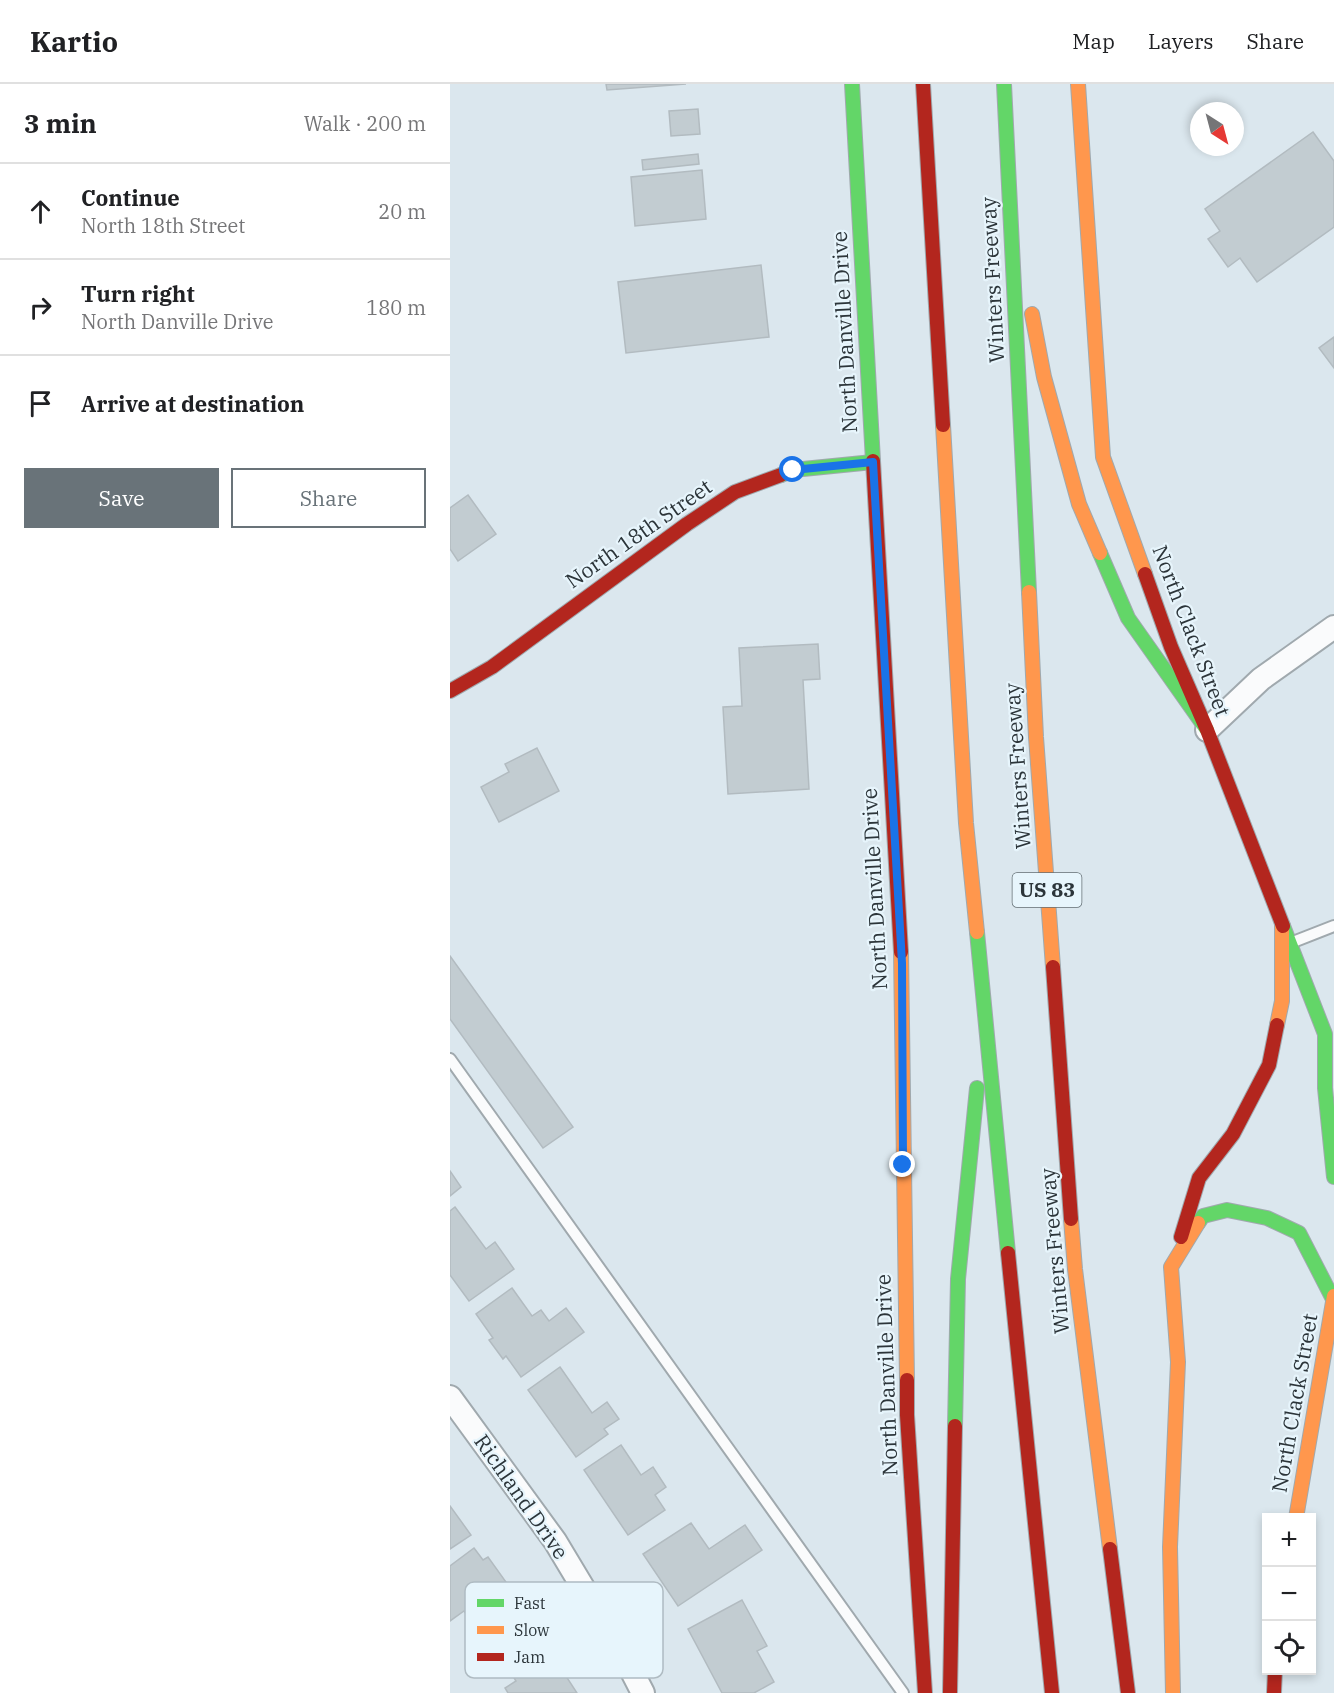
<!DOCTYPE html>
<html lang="en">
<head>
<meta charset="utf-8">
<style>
	:root { --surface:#fff; --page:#f6f6f6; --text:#202124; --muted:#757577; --line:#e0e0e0; --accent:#697379 }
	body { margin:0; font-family:"IBM Plex Serif",serif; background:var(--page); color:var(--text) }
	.controls { position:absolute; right:18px; bottom:18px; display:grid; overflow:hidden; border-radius:0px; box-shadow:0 3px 9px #0003 }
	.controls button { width:54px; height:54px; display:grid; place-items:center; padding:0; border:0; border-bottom:2px solid var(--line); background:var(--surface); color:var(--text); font:30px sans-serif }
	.compass { position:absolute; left:740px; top:18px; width:54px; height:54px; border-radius:50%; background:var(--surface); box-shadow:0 3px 9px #0003; rotate:144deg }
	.stop { position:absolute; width:18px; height:18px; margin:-14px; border:4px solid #1a73e8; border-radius:50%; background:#fff }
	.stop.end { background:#1a73e8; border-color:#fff; box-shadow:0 2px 6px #0008 }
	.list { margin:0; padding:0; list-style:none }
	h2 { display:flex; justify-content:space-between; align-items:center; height:78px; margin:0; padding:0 24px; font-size:26px }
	h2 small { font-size:20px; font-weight:400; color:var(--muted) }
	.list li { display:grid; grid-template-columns:39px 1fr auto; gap:18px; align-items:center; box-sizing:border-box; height:96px; padding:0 24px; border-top:2px solid var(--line) }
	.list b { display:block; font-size:22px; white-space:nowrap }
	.list p { margin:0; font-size:20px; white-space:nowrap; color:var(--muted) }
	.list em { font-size:20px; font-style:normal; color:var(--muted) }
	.actions { display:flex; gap:12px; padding:18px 24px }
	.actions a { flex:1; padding:14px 0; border:2px solid var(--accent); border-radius:0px; text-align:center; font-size:21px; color:var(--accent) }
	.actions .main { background:var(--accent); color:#fff }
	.icon { flex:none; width:33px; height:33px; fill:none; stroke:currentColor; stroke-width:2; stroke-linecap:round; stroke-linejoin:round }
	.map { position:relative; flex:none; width:884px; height:1609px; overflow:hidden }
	header { display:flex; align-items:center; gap:36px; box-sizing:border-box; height:84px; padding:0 30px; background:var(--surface); border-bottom:2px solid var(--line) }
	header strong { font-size:28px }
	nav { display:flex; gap:33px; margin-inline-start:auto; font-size:21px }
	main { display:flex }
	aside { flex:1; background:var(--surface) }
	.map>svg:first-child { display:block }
</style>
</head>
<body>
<header>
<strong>Kartio</strong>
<nav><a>Map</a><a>Layers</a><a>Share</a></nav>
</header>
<main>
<aside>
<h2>3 min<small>Walk · 200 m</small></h2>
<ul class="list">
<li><svg class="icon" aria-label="ahead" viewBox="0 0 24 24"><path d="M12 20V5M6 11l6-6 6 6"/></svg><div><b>Continue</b><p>North 18th Street</p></div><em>20 m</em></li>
<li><svg class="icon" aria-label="right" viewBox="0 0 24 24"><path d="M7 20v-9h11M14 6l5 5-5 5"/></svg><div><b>Turn right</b><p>North Danville Drive</p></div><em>180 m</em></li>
<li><svg class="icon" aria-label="arrive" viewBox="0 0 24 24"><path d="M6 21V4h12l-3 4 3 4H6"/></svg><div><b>Arrive at destination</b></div></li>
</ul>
<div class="actions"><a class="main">Save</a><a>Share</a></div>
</aside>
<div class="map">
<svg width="884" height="1609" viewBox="0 0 884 1609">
	<rect width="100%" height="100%" fill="#dbe7ee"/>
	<!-- building -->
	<g fill="#c2ccd1" stroke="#b2bbc0" stroke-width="1.5">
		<path d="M 156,0 L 236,0 L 157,6 Z"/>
		<path d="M 248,25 L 250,50 L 221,52 L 219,27 Z"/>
		<path d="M 863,48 L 884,77 L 884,143 L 807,198 L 790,174 L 778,183 L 758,155 L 770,147 L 755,125 Z"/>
		<path d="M 248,70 L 249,80 L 193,86 L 192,76 Z"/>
		<path d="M 252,86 L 256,135 L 185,142 L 181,93 Z"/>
		<path d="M 311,181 L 319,253 L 176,269 L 168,198 Z"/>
		<path d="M 884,253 L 884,284 L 869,264 Z"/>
		<path d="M 18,411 L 46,450 L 8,477 L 0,465 L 0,424 Z"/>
		<path d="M 368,560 L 370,595 L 353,596 L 359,705 L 278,710 L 273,623 L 292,622 L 289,564 Z"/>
		<path d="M 87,664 L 109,707 L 49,738 L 31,703 L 59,688 L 55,680 Z"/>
		<path d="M 0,872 L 123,1043 L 93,1064 L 0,935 Z"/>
		<path d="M 0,1087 L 11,1103 L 0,1112 Z"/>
		<path d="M 5,1123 L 36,1165 L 45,1158 L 64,1185 L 19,1217 L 0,1191 L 0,1127 Z"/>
		<path d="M 62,1204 L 82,1232 L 91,1226 L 99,1237 L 116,1224 L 134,1248 L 71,1293 L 56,1272 L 53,1275 L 39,1256 L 43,1254 L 26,1230 Z"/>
		<path d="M 110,1283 L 142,1329 L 157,1318 L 169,1335 L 154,1345 L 158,1350 L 126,1373 L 78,1306 Z"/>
		<path d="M 171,1361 L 191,1391 L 203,1383 L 216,1403 L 205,1411 L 215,1426 L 178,1451 L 134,1386 Z"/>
		<path d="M 0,1422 L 21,1451 L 0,1465 Z"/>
		<path d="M 241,1439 L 259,1465 L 295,1441 L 312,1466 L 228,1522 L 193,1470 Z"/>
		<path d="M 24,1464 L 33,1476 L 38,1473 L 56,1498 L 51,1502 L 71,1530 L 35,1556 L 14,1527 L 0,1537 L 0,1482 Z"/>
		<path d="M 292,1516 L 317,1562 L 307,1567 L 324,1598 L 304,1609 L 272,1609 L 238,1545 Z"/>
		<path d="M 80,1541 L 97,1567 L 102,1564 L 110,1576 L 104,1579 L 110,1588 L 112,1586 L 127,1609 L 58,1609 L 55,1604 L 66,1597 L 45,1563 Z"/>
	</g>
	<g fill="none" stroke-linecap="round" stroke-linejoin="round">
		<!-- lane casing -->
		<g stroke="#a0a9ae" stroke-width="14">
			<g id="lane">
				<path d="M 843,858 L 884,842"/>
				<path d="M 0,975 L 453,1609"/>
			</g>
		</g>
		<!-- street casing -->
		<g stroke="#a0a9ae" stroke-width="26">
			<g id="street">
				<path d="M 757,646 L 811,595 L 884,543"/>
				<path d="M 0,1313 L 105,1457 L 174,1572 L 193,1609"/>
			</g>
		</g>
		<!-- fast casing -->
		<g stroke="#a0a9ae" stroke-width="16">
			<g id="fast">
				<path d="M 402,0 L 423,377"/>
				<path d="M 554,0 L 579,508"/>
				<path d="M 331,391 L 343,386 L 423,378"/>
				<path d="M 650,469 L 678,534 L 757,646"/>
				<path d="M 833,842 L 875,950 L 875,1004 L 884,1093"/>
				<path d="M 527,848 L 558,1169"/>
				<path d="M 748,1139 L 753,1132 L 777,1126 L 817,1134 L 849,1149 L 883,1215"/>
				<path d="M 505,1342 L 508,1195 L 527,1004"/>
			</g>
		</g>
		<!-- slow casing -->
		<g stroke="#a0a9ae" stroke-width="16">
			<g id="slow">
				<path d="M 628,0 L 653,373 L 695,490"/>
				<path d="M 582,230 L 594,293 L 629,420 L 650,469"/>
				<path d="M 493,341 L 516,739 L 527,848"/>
				<path d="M 579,508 L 586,653 L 603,883"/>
				<path d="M 451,868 L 457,1296"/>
				<path d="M 827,941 L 832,917 L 832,842"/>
				<path d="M 621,1135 L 625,1185 L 660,1465"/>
				<path d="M 846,1434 L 884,1212"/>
				<path d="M 723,1609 L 720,1463 L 728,1278 L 721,1183 L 748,1139"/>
			</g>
		</g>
		<!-- jam casing -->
		<g stroke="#a0a9ae" stroke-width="16">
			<g id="jam">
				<path d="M 473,0 L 493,341"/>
				<path d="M 423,377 L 451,868"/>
				<path d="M 695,490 L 721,563 L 757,646 L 833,842"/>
				<path d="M 0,607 L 42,583 L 237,440 L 285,408 L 331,391"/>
				<path d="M 603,883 L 621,1135"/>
				<path d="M 731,1153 L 749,1094 L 783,1050 L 819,981 L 827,941"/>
				<path d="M 558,1169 L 602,1609"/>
				<path d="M 457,1296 L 457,1331 L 475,1609"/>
				<path d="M 660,1465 L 678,1609"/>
				<path d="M 500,1609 L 505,1342"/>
				<path d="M 824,1609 L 825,1586"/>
			</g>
		</g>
		<!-- lane -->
		<use href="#lane" stroke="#fafbfc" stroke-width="10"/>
		<!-- street -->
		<use href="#street" stroke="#fafbfc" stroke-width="22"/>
		<!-- fast -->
		<use href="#fast" stroke="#63d668" stroke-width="14"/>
		<!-- slow -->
		<use href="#slow" stroke="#ff974d" stroke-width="14"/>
		<!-- jam -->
		<use href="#jam" stroke="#b3261e" stroke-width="14"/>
	</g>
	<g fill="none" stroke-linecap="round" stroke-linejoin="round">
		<!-- route -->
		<path stroke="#1a73e8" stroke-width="8" d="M 343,386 L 423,378 L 452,879 L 453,1081"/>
	</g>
	<g text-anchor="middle" stroke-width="4.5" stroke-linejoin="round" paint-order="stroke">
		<!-- shield labels -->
		<rect fill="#e7f5fc" stroke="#646f74" stroke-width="1.5" x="562.5" y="789" width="69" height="34" rx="4.5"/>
		<g font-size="20" font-weight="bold" fill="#2c353a">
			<text x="597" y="813">US 83</text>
		</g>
		<!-- street labels -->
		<g font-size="21" fill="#2c353a" stroke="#e7f5fc">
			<text transform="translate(543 196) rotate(-93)" y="7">Winters Freeway</text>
			<text transform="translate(395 248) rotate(-93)" y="7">North Danville Drive</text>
			<text transform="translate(189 450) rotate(-35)" y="7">North 18th Street</text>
			<text transform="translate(741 547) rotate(69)" y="7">North Clack Street</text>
			<text transform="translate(568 682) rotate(-94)" y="7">Winters Freeway</text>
			<text transform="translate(425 805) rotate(-93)" y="7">North Danville Drive</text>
			<text transform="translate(605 1167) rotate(-95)" y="7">Winters Freeway</text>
			<text transform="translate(437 1291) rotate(-92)" y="7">North Danville Drive</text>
			<text transform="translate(845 1319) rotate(-80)" y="7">North Clack Street</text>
			<text transform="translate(71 1413) rotate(55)" y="7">Richland Drive</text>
		</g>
	</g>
	<!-- legend -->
	<rect x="15" y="1498" width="198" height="96" rx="9" fill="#e7f5fc" stroke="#afbbc2" stroke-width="1.5"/>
	<rect x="27" y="1515" width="27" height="8" fill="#63d668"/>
	<rect x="27" y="1542" width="27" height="8" fill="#ff974d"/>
	<rect x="27" y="1569" width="27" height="8" fill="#b3261e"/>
	<g font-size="16" fill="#2c353a">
		<text x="64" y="1525">Fast</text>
		<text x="64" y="1552">Slow</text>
		<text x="64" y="1579">Jam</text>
	</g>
</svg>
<div class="controls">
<button>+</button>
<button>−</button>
<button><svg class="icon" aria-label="locate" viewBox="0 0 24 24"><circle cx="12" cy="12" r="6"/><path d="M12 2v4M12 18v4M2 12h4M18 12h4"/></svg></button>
</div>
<svg class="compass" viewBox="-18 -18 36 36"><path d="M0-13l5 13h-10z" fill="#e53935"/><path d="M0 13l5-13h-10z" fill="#757577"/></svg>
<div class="stop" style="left:343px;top:386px"></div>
<div class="stop end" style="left:453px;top:1081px"></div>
</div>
</main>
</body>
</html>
